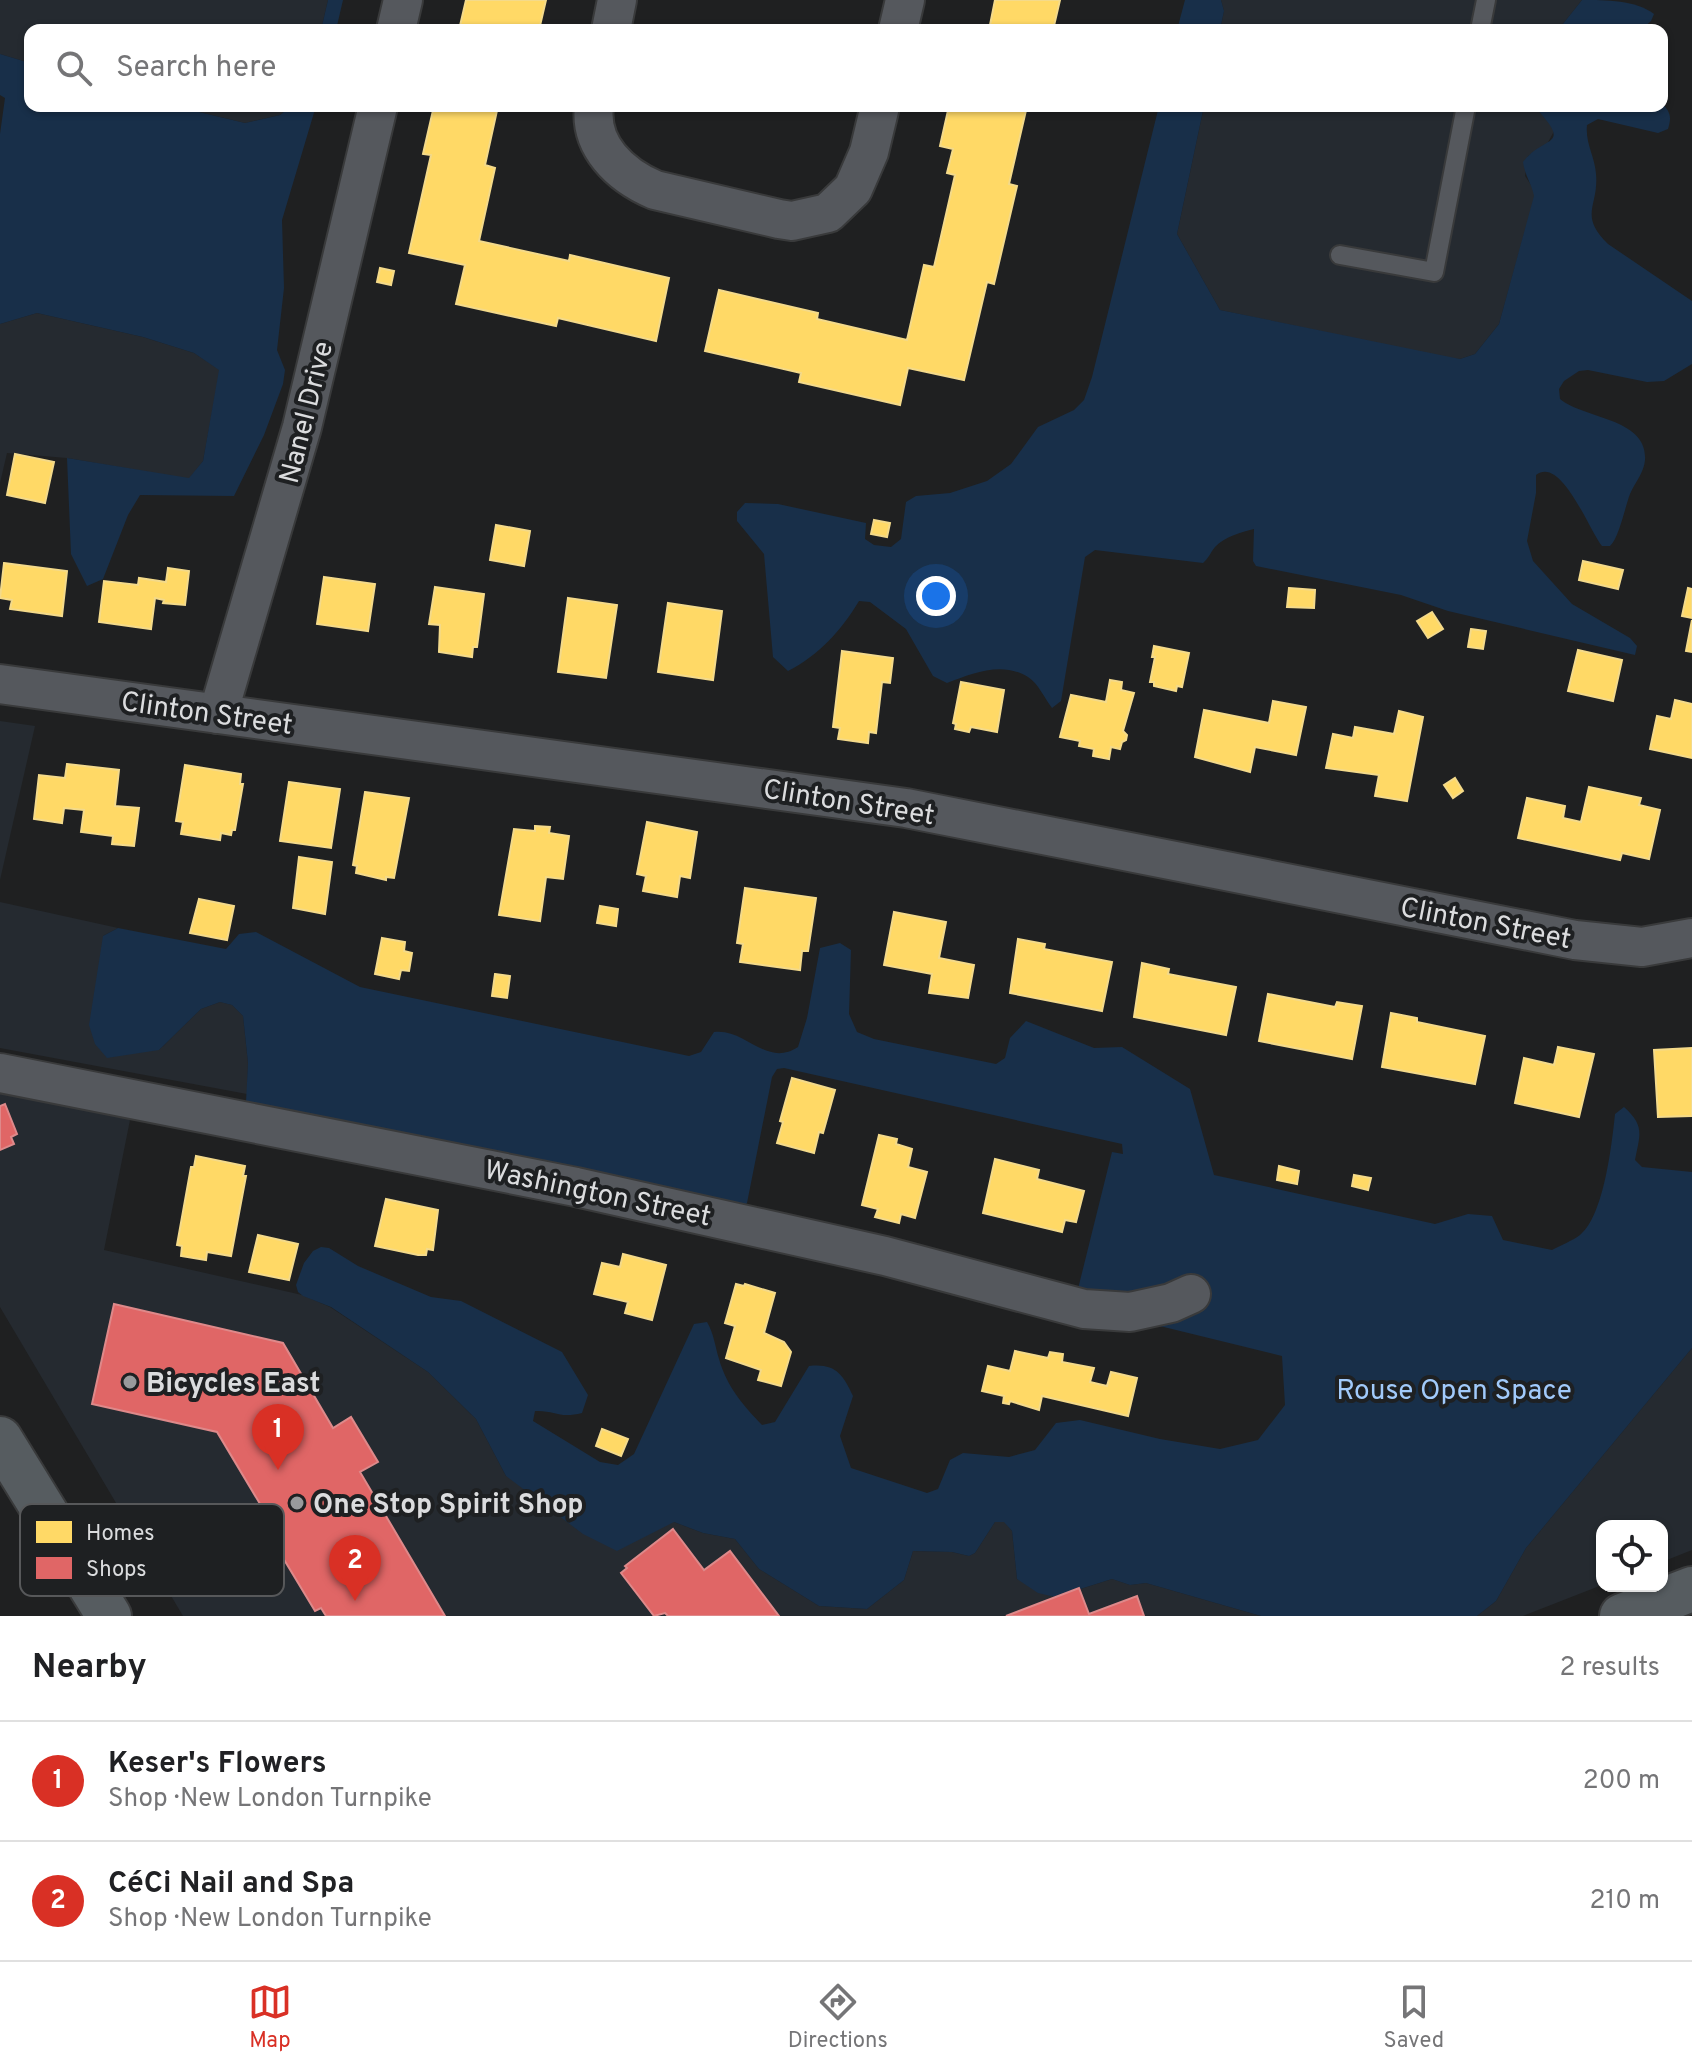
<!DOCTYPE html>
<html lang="en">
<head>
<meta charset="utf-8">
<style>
	:root { --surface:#fff; --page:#f2f2f2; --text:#202124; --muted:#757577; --line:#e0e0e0; --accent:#d93025 }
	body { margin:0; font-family:Overpass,sans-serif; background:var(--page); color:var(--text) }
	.controls { position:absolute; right:24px; bottom:24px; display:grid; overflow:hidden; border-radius:16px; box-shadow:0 2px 6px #0004 }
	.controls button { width:72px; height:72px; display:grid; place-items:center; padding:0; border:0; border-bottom:2px solid var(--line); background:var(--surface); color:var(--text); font:40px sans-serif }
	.you { position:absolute; left:936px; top:596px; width:28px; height:28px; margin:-20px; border:6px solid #fff; border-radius:50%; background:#1a73e8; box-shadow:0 0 0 12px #1a73e833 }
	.badge { display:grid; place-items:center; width:52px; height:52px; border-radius:50%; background:var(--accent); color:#fff; font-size:26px; font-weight:700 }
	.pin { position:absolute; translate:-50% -66px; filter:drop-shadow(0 2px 4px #0008) }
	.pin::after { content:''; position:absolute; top:42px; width:28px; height:24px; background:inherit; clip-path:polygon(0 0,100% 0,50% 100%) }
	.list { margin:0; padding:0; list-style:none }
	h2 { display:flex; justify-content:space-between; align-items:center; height:104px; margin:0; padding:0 32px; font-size:34px }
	h2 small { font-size:26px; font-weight:400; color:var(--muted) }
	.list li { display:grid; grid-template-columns:52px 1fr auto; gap:24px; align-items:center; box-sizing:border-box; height:120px; padding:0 32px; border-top:2px solid var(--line) }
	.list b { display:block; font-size:30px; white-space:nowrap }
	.list p { margin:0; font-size:26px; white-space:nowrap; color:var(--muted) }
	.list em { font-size:26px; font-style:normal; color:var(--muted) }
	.icon { flex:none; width:44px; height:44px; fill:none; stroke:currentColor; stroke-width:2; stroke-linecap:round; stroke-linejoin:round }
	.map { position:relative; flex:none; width:1692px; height:1616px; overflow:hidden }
	.search { position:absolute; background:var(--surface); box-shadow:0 2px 6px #0004; left:24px; right:24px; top:24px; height:88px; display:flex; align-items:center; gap:20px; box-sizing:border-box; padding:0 28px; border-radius:16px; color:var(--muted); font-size:30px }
	.sheet { height:344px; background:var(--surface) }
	nav { display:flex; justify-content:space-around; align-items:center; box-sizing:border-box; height:112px; border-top:2px solid var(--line); background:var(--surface); font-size:22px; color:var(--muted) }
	nav a { display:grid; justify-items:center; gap:4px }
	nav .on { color:var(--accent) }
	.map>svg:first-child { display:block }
</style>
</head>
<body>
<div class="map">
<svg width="1692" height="1616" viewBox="0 0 1692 1616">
	<rect width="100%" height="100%" fill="#1f2021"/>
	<!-- built -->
	<g fill="#252a30">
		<path d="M 0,0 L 328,0 L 321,30 L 30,30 L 30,63 L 0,54 Z"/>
		<path d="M 1221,0 L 1582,0 L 1558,30 L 1220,30 L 1224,11 Z"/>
		<path d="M 174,106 L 291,106 L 280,115 L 245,123 Z"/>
		<path d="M 1204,106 L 1534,106 L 1553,126 L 1553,133 L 1546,146 L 1528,156 L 1525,176 L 1533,188 L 1535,196 L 1499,324 L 1475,354 L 1460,359 L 1448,358 L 1220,310 L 1177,234 Z"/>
		<path d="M 37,313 L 143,337 L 194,353 L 220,370 L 203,461 L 189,479 L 67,458 L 7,453 L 0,483 L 0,324 Z"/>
		<path d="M 0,721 L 35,726 L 0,880 Z"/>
		<path d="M 0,902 L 118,928 L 103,936 L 159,1050 L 201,1009 L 220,1002 L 232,1005 L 243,1016 L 248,1063 L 247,1094 L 0,1048 Z"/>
		<path d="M 0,1088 L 131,1115 L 104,1250 L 302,1295 L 330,1307 L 428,1372 L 476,1419 L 506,1476 L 674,1522 L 703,1533 L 735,1539 L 759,1569 L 819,1606 L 867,1609 L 904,1580 L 913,1551 L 952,1552 L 969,1556 L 975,1553 L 995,1522 L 1005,1522 L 1012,1531 L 1017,1579 L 1055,1597 L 1112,1579 L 1130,1585 L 1146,1583 L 1261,1616 L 183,1616 L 0,1307 Z"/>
		<path d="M 1692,1348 L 1692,1550 L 1662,1562 L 1662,1526 L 1602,1526 L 1602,1585 L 1523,1616 L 1477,1616 L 1496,1601 L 1526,1548 Z"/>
	</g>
	<!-- green -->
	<g fill="#182f49">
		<path d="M 328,0 L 343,0 L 336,30 L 321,30 Z"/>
		<path d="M 1185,0 L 1221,0 L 1224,11 L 1220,30 L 1177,30 Z"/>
		<path d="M 1582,0 C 1606,0 1636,0 1654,14 L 1651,21 L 1641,30 L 1558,30 Z"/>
		<path d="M 0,54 L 30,63 L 30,106 L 174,106 L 245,123 L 280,115 L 291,106 L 316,106 L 282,220 L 284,288 L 277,350 L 285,370 L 283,384 L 264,435 L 234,496 L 140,495 L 128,515 L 103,579 L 87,586 L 71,554 L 67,458 L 189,478 L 203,461 L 219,370 L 194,353 L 143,337 L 37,313 L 0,324 L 0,134 L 5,98 L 0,95 Z"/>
		<path d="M 1662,103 C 1670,112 1672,116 1668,129 L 1658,133 L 1598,119 L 1587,125 C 1585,143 1595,157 1596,174 C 1599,207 1578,214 1608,244 L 1692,301 L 1692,364 L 1664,381 L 1647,382 L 1588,370 L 1579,371 L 1564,381 L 1559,389 L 1560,399 C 1584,419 1648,418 1645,460 C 1644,473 1635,482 1630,494 C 1625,507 1619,538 1610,546 L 1602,546 C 1589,530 1561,455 1536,475 L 1536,493 L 1527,541 L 1533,561 L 1572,604 L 1630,638 L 1637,646 L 1635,655 L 1448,611 L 1401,595 L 1256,566 L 1253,561 L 1254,529 C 1241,532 1224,537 1215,547 C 1210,553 1209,558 1203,563 L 1095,550 L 1085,557 L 1061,701 L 1052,708 C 1045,699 1038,683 1028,677 C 1002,661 973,673 947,683 L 933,676 L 906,629 L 870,602 L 859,601 C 841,631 819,655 788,671 L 773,657 L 764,554 L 737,521 L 737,512 L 745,503 L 778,504 L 866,523 L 865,539 L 874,545 L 891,547 L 901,539 L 906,502 L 916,496 L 950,493 L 987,481 L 1011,464 L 1038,427 L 1074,410 L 1084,400 L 1092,377 L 1159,106 L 1204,106 L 1177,234 L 1220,310 L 1460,359 L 1475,354 L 1499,324 L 1534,196 C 1532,184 1525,176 1523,162 C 1544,134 1574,149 1534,106 L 1662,106 Z"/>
		<path d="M 118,928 L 226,949 L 239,934 L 256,932 L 360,987 L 689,1056 L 701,1052 L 714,1032 C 746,1028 766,1068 798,1047 L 807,1018 L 820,948 L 840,943 L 851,950 L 849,1014 L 857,1032 L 874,1039 L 996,1064 L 1005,1058 L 1010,1038 L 1026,1021 L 1094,1048 L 1122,1047 L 1190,1089 L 1214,1175 L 1435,1224 L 1468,1214 L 1492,1216 L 1503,1240 L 1552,1250 C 1561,1245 1572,1241 1580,1235 C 1604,1216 1612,1143 1615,1114 L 1624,1107 C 1645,1126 1640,1134 1635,1160 L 1642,1167 L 1692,1172 L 1692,1348 L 1526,1548 L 1496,1601 L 1477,1616 L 1261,1616 L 1146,1583 L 1130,1585 L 1112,1579 L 1055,1597 L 1038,1593 L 1017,1579 L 1012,1531 L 1004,1522 L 995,1522 L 975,1553 L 969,1556 L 952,1552 L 913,1551 L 904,1580 L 867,1609 L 819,1606 L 759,1569 L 735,1539 L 703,1533 L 674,1522 L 617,1551 L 583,1534 L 506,1476 L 476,1419 L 428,1372 L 331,1307 L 303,1296 L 298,1292 L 296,1285 L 304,1263 L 313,1251 L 321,1247 L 329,1248 L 358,1266 L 431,1297 L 461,1301 L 562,1352 L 588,1395 L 582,1413 C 559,1419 555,1410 535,1411 L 533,1421 L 600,1462 L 618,1465 L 634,1454 L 694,1324 L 707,1322 C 714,1334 715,1346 719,1359 C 727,1387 743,1405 762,1425 L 775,1422 L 809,1366 C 835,1363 843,1374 853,1396 L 840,1436 L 851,1468 L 927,1493 L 938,1489 L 950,1460 L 963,1453 L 1009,1457 L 1035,1450 L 1056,1423 L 1080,1420 L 1160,1439 L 1220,1449 L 1258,1440 L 1285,1405 L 1282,1356 L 1074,1305 L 1112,1152 L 1123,1154 L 1122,1144 L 784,1068 L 777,1069 L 772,1077 L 747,1203 L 741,1209 L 250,1107 L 246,1102 L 248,1063 L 243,1016 L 232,1005 L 220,1002 L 201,1009 L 159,1050 L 107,1058 L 95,1044 L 89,1025 L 103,936 Z"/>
	</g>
	<!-- homes -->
	<g fill="#ffd966" stroke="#f4da8a" stroke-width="2">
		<path d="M 466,0 L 546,0 L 539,30 L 459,30 Z"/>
		<path d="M 995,0 L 1060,0 L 1053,30 L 989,30 Z"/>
		<path d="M 434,106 L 498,106 L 485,165 L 495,168 L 479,241 L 569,261 L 570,255 L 669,278 L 656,341 L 558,318 L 556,326 L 456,304 L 465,265 L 409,253 L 431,155 L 423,154 Z"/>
		<path d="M 949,106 L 1027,106 L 1009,184 L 1017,186 L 994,284 L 987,282 L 964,380 L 908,368 L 900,405 L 799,382 L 801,373 L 705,351 L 719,290 L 818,313 L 817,319 L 907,340 L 924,265 L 934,267 L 955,175 L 947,173 L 953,149 L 940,146 Z"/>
		<path d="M 380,268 L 394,271 L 391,285 L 377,282 Z"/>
		<path d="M 15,454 L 54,462 L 45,503 L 7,495 Z"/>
		<path d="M 874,520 L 890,523 L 887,537 L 871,534 Z"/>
		<path d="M 496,525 L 530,531 L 524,566 L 490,560 Z"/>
		<path d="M 1583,561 L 1623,570 L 1618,589 L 1579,580 Z"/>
		<path d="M 4,563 L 67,571 L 62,616 L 10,609 L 12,600 L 0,598 Z"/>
		<path d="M 168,568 L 189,571 L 185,605 L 163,603 L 164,600 L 155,598 L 151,629 L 99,622 L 104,581 L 138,585 L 139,578 L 166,582 Z"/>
		<path d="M 324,577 L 375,584 L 368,631 L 317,624 Z"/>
		<path d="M 435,587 L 484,594 L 477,647 L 473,647 L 472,657 L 439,652 L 440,625 L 429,624 Z"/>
		<path d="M 1289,588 L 1315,590 L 1314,608 L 1287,607 Z"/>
		<path d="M 1688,588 L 1692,589 L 1692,618 L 1682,616 Z"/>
		<path d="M 568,598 L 617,605 L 606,678 L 558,672 Z"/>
		<path d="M 668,603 L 722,611 L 713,680 L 658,672 Z"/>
		<path d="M 1432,612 L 1443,629 L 1428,638 L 1417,621 Z"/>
		<path d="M 1692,620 L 1692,652 L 1686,651 Z"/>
		<path d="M 1471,629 L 1486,631 L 1483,649 L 1468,647 Z"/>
		<path d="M 1154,646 L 1189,653 L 1182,687 L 1177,686 L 1176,691 L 1154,686 L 1154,682 L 1150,682 L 1155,657 L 1152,657 Z"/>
		<path d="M 1578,650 L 1622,660 L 1613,701 L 1568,691 Z"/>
		<path d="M 842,651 L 893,658 L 890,683 L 882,682 L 876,733 L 869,732 L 868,743 L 838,739 L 840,728 L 833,727 Z"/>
		<path d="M 1110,680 L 1122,682 L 1121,690 L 1134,693 L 1123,731 L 1127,735 L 1126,740 L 1122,742 L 1120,749 L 1111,747 L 1109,759 L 1093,756 L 1094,749 L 1079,746 L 1080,741 L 1060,737 L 1071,695 L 1106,702 Z"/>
		<path d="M 961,682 L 1004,690 L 997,732 L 971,727 L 969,732 L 955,729 L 956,724 L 953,723 Z"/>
		<path d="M 1675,700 L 1692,704 L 1692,758 L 1650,749 L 1657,716 L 1671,719 Z"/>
		<path d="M 1273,701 L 1306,707 L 1296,755 L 1255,747 L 1250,772 L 1195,757 L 1204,710 L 1269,723 Z"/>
		<path d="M 1399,711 L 1423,717 L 1407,801 L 1375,796 L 1379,775 L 1326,768 L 1333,734 L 1353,738 L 1355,727 L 1394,734 Z"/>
		<path d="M 67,764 L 119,770 L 115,806 L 139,808 L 134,846 L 112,844 L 113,836 L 81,832 L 84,810 L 64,808 L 62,823 L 34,819 L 39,775 L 65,778 Z"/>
		<path d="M 185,765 L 241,774 L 240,784 L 243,784 L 235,830 L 232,830 L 231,835 L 221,833 L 220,840 L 181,834 L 183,822 L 176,821 Z"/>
		<path d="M 1455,778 L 1463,791 L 1453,798 L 1444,785 Z"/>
		<path d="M 289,782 L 340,789 L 331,848 L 280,841 Z"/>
		<path d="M 1589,787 L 1641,798 L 1639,805 L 1660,810 L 1649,859 L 1622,853 L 1620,860 L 1518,838 L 1527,798 L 1565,806 L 1563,818 L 1581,822 Z"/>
		<path d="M 365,792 L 409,798 L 394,878 L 386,877 L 386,880 L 356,873 L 357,866 L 353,865 Z"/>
		<path d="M 647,822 L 697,832 L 690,878 L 680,876 L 677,897 L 643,891 L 646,876 L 637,874 Z"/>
		<path d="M 535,826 L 550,827 L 549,833 L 569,836 L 563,879 L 546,877 L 540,921 L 499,915 L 514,829 L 535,831 Z"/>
		<path d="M 299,857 L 332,862 L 325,914 L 293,908 Z"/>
		<path d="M 745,888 L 816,898 L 808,951 L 802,951 L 800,970 L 740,962 L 743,944 L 737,943 Z"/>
		<path d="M 199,899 L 234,906 L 227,940 L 190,933 Z"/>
		<path d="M 600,906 L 618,909 L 616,926 L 597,923 Z"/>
		<path d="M 894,912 L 946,922 L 939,958 L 974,965 L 968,998 L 929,993 L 932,974 L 884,965 Z"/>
		<path d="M 382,938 L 405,942 L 404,951 L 412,953 L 409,971 L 401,970 L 399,979 L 375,974 Z"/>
		<path d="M 1018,939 L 1045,944 L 1044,949 L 1112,962 L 1102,1011 L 1010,993 Z"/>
		<path d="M 1142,963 L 1169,969 L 1168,974 L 1236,987 L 1226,1035 L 1134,1017 Z"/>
		<path d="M 495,974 L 510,976 L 507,998 L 492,996 Z"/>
		<path d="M 1268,994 L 1335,1007 L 1337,1002 L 1362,1006 L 1352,1059 L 1259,1041 Z"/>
		<path d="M 1391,1013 L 1417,1018 L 1417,1022 L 1485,1036 L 1475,1084 L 1382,1067 Z"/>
		<path d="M 1558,1047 L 1594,1054 L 1579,1117 L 1515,1103 L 1524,1058 L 1554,1065 Z"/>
		<path d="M 1692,1048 L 1692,1116 L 1658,1117 L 1654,1050 Z"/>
		<path d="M 792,1078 L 835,1090 L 823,1133 L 819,1132 L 814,1153 L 777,1143 L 783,1122 L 780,1121 Z"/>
		<path d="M 879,1135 L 897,1139 L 896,1144 L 912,1149 L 908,1167 L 927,1172 L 915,1218 L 901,1214 L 899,1223 L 875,1217 L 878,1209 L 862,1205 Z"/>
		<path d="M 196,1156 L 245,1166 L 243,1176 L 246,1176 L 231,1256 L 207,1252 L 206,1260 L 181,1256 L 182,1246 L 177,1245 L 191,1167 L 194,1167 Z"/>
		<path d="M 995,1159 L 1039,1170 L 1037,1179 L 1084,1191 L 1076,1222 L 1065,1220 L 1062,1232 L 983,1213 Z"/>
		<path d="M 1279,1166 L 1299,1171 L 1297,1184 L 1277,1180 Z"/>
		<path d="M 1354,1175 L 1371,1178 L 1368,1190 L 1352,1186 Z"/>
		<path d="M 386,1199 L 438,1210 L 433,1250 L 427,1249 L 426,1255 L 418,1255 L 375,1246 Z"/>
		<path d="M 258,1235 L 298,1244 L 289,1280 L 249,1272 Z"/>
		<path d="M 623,1254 L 666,1265 L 652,1320 L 625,1313 L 628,1302 L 594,1294 L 602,1263 L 620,1267 Z"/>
		<path d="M 736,1284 L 744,1286 L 745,1284 L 775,1293 L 764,1333 L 784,1342 L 791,1352 L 781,1386 L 758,1380 L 761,1370 L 726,1358 L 735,1326 L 725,1323 Z"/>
		<path d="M 1015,1351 L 1048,1358 L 1050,1352 L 1063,1354 L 1062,1362 L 1094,1368 L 1090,1382 L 1107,1386 L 1111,1372 L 1137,1378 L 1128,1416 L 1042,1396 L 1039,1410 L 1010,1401 L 1009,1404 L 1003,1403 L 1004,1396 L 982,1391 L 988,1366 L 1010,1371 Z"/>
		<path d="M 602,1429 L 628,1439 L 621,1456 L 596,1446 Z"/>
	</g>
	<!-- shops -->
	<g fill="#e06666" stroke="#de898a" stroke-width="2">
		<path d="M 5,1104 L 17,1134 L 11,1137 L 14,1144 L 0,1150 L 0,1106 Z"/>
		<path d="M 114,1304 L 283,1343 L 333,1428 L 351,1417 L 378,1462 L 360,1472 L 445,1616 L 326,1616 L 321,1608 L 315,1611 L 265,1528 L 272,1524 L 217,1432 L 92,1404 Z"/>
		<path d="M 673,1529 L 704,1570 L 730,1551 L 779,1616 L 668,1616 L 665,1613 L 654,1616 L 621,1573 L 627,1568 L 625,1566 Z"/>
		<path d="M 1079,1588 L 1089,1614 L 1137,1596 L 1144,1616 L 1006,1616 Z"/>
	</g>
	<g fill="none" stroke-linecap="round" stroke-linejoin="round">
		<!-- lane casing -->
		<g stroke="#393a3b" stroke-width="22">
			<g id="lane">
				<path d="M 1480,30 L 1486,0"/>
				<path d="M 1340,255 L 1434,272 L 1466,106"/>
			</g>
		</g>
		<!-- street casing -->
		<g stroke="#393a3b" stroke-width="42">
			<g id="street">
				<path d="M 396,30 L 403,0"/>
				<path d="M 611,30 L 617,0"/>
				<path d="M 898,30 L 905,0"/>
				<path d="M 594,106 C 589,146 620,175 655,190 L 779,219 L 792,221 L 828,213 L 853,189 L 869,152 L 880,106"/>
				<path d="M 0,684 L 906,808 L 1575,940 L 1642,947 L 1692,938"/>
				<path d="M 218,714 L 302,427 L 378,106"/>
				<path d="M 0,1073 L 576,1187 L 885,1256 L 1084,1309 L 1130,1312 L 1171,1303 L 1191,1294"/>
			</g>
		</g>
		<!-- secondary casing -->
		<g stroke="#393a3b" stroke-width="48">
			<g id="secondary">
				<path d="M 0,1439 L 109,1616"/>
				<path d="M 1622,1616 L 1692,1589"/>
			</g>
		</g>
		<!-- lane -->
		<use href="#lane" stroke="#55585d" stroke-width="18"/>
		<!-- street -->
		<use href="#street" stroke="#55585d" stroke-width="38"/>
		<!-- secondary -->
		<use href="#secondary" stroke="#565c60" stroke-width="44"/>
	</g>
	<!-- markers -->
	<g fill="#999a9c" stroke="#1e2022" stroke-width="3">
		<circle cx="130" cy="1382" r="8"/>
		<circle cx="297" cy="1503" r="8"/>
	</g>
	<g text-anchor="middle" stroke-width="8" stroke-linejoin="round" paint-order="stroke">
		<!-- street labels -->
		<g font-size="28" fill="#dbdcde" stroke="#1e2022">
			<text transform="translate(305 412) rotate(-76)" y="10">Nanel Drive</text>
			<text transform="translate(207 712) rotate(8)" y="10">Clinton Street</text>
			<text transform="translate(849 801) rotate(9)" y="10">Clinton Street</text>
			<text transform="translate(1486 922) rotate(11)" y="10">Clinton Street</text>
			<text transform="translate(598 1192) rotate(12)" y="10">Washington Street</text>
		</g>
		<!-- poi labels -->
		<g font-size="28" font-weight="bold" fill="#dbdcde" stroke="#1e2022" text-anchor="start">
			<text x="146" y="1392">Bicycles East</text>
			<text x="313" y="1513">One Stop Spirit Shop</text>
		</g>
		<!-- park labels -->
		<g font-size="28" fill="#a1cafb" stroke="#1e2022">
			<text x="1454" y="1399">Rouse Open Space</text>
		</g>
	</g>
	<!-- legend -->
	<rect x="20" y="1504" width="264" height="92" rx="12" fill="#1e2022" stroke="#57585a" stroke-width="2"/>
	<rect x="36" y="1521" width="36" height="22" fill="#ffd966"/>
	<rect x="36" y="1557" width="36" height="22" fill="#e06666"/>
	<g font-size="22" fill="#dbdcde">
		<text x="86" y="1540">Homes</text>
		<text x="86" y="1576">Shops</text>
	</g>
</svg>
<div class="controls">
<button><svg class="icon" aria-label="locate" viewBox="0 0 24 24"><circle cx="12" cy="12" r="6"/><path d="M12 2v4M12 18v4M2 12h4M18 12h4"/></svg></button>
</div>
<div class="you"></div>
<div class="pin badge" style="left:278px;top:1470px">1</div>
<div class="pin badge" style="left:355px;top:1601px">2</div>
<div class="search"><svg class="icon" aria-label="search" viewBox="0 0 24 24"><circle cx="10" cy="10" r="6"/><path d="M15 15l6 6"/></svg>Search here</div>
</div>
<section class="sheet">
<h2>Nearby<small>2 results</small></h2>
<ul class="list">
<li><span class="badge">1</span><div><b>Keser's Flowers</b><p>Shop · New London Turnpike</p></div><em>200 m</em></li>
<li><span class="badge">2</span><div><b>CéCi Nail and Spa</b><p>Shop · New London Turnpike</p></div><em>210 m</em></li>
</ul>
</section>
<nav>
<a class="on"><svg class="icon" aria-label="map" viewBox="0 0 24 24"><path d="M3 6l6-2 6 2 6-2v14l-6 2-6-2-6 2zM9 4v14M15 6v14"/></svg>Map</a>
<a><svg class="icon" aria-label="directions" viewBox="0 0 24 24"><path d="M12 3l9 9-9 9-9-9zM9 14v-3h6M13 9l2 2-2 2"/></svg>Directions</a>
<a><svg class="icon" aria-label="saved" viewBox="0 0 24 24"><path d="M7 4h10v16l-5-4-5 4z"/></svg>Saved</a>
</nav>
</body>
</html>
